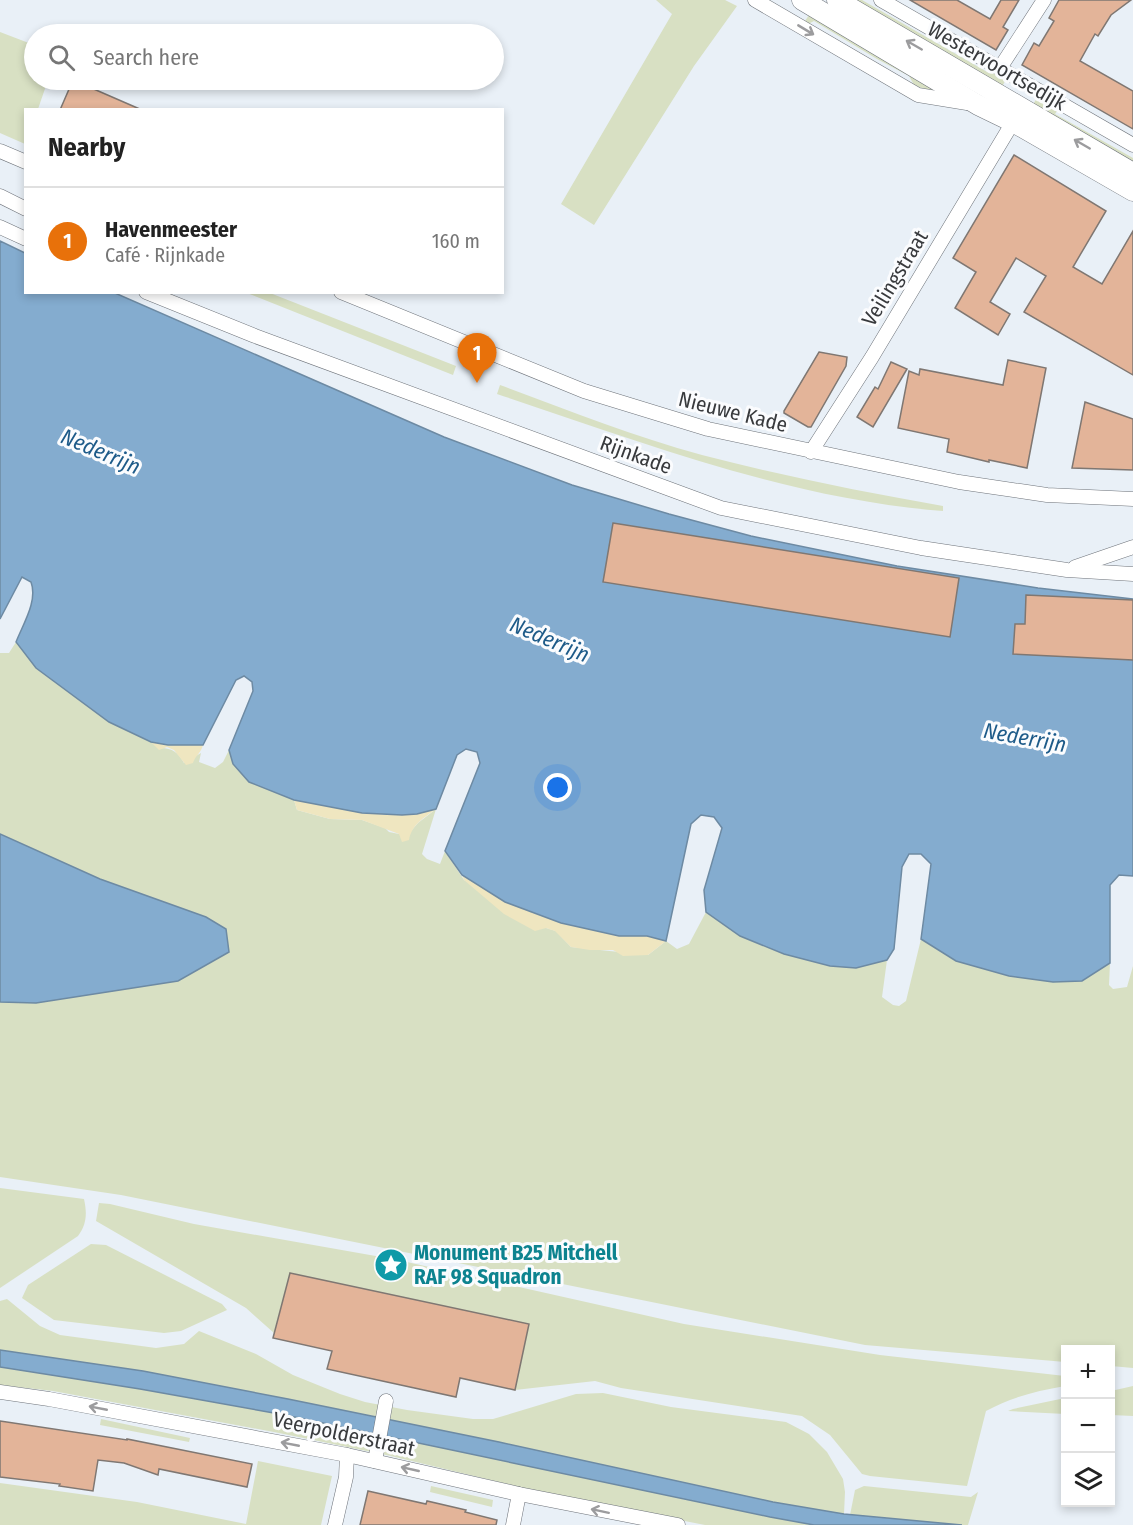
<!DOCTYPE html>
<html lang="en">
<head>
<meta charset="utf-8">
<style>
	:root { --surface:#fff; --page:#f6f6f6; --text:#222; --muted:#767676; --line:#e0e0e0; --accent:#905513 }
	body { margin:0; font-family:"Fira Sans Condensed",sans-serif; background:var(--page); color:var(--text) }
	.controls { position:absolute; right:18px; bottom:18px; display:grid; overflow:hidden; border-radius:0px; box-shadow:0 3px 9px #0003 }
	.controls button { width:54px; height:54px; display:grid; place-items:center; padding:0; border:0; border-bottom:2px solid var(--line); background:var(--surface); color:var(--text); font:30px sans-serif }
	.you { position:absolute; left:558px; top:788px; width:21px; height:21px; margin:-15px; border:4px solid #fff; border-radius:50%; background:#1a73e8; box-shadow:0 0 0 9px #1a73e833 }
	.badge { display:grid; place-items:center; width:39px; height:39px; border-radius:50%; background:var(--accent); color:#fff; font-size:20px; font-weight:700 }
	.pin { position:absolute; translate:-50% -50px; filter:drop-shadow(0 2px 3px #0008) }
	.pin::after { content:''; position:absolute; top:32px; width:21px; height:18px; background:inherit; clip-path:polygon(0 0,100% 0,50% 100%) }
	.list { margin:0; padding:0; list-style:none }
	h2 { display:flex; justify-content:space-between; align-items:center; height:78px; margin:0; padding:0 24px; font-size:26px }
	h2 small { font-size:20px; font-weight:400; color:var(--muted) }
	.list li { display:grid; grid-template-columns:39px 1fr auto; gap:18px; align-items:center; box-sizing:border-box; height:108px; padding:0 24px; border-top:2px solid var(--line) }
	.list b { display:block; font-size:22px; white-space:nowrap }
	.list p { margin:0; font-size:20px; white-space:nowrap; color:var(--muted) }
	.list em { font-size:20px; font-style:normal; color:var(--muted) }
	.icon { flex:none; width:33px; height:33px; fill:none; stroke:currentColor; stroke-width:2; stroke-linecap:round; stroke-linejoin:round }
	.map { position:relative; flex:none; width:1133px; height:1525px; overflow:hidden }
	.search { position:absolute; background:var(--surface); box-shadow:0 3px 9px #0003; left:24px; top:24px; width:480px; height:66px; display:flex; align-items:center; gap:15px; box-sizing:border-box; padding:0 21px; border-radius:33px; color:var(--muted); font-size:22px }
	.panel { position:absolute; background:var(--surface); box-shadow:0 3px 9px #0003; left:24px; top:108px; width:480px; height:186px; border-radius:0px }
	.map>svg:first-child { display:block }
</style>
</head>
<body>
<div class="map">
<svg width="1133" height="1525" viewBox="0 0 1133 1525">
	<rect width="100%" height="100%" fill="#e9f0f7"/>
	<!-- green -->
	<g fill="#d8e0c3">
		<path d="M 656,0 L 725,0 L 737,6 L 694,66 L 594,225 L 561,204 L 672,14 Z"/>
		<path d="M 844,0 L 862,0 L 989,73 L 997,72 L 1007,78 L 1000,90 Z"/>
		<path d="M 811,12 L 945,92 L 927,90 L 914,85 L 909,76 L 877,59 L 814,21 L 808,24 L 805,21 Z"/>
		<path d="M 0,32 L 34,45 L 34,80 L 48,80 L 38,109 L 26,110 L 25,144 L 0,133 Z"/>
		<path d="M 1038,96 L 1059,108 L 1055,114 L 1133,158 L 1133,167 L 1031,108 Z"/>
		<path d="M 247,293 L 270,293 L 456,366 L 453,375 Z"/>
		<path d="M 500,385 C 567,410 633,436 702,455 C 782,476 863,492 943,506 L 943,511 C 788,499 642,442 497,394 Z"/>
		<path d="M 16,642 L 36,668 L 109,722 L 151,742 L 161,748 C 172,748 179,753 184,763 L 201,753 L 199,762 L 215,768 L 223,762 L 229,750 L 233,764 L 276,792 L 294,800 L 297,810 L 330,819 L 362,820 L 385,828 L 389,832 L 399,834 L 411,831 L 418,823 L 436,809 L 422,854 L 427,859 L 440,864 L 445,851 L 464,880 L 546,928 L 556,931 L 571,947 L 648,955 L 666,941 L 677,949 L 689,944 L 706,912 L 740,936 L 784,954 L 830,966 L 856,968 L 887,960 L 882,997 L 893,1005 L 899,1006 L 906,1001 L 921,939 L 956,961 L 1082,981 L 1110,963 L 1109,985 L 1113,989 L 1127,987 L 1133,966 L 1133,1368 L 1111,1366 L 1110,1350 L 1066,1350 L 1065,1362 L 865,1345 L 121,1195 L 0,1177 L 0,1002 L 36,1003 L 206,917 L 100,879 L 0,834 L 0,653 L 9,653 Z"/>
		<path d="M 0,1188 L 84,1199 C 87,1213 87,1224 78,1236 L 0,1288 Z"/>
		<path d="M 99,1203 L 110,1204 L 194,1224 L 387,1258 L 387,1265 L 394,1267 L 398,1260 L 684,1324 L 880,1355 L 1065,1376 L 1065,1386 C 1036,1391 1012,1397 986,1411 L 967,1486 L 870,1476 L 862,1474 L 830,1435 L 802,1416 L 621,1388 L 595,1381 L 515,1390 L 529,1324 L 290,1273 L 274,1333 L 246,1308 L 96,1221 Z"/>
		<path d="M 91,1244 L 106,1245 L 222,1304 L 227,1310 L 181,1331 L 164,1333 L 54,1320 L 22,1298 L 28,1285 Z"/>
		<path d="M 7,1299 L 40,1326 L 60,1335 L 156,1348 L 184,1344 L 199,1331 L 256,1354 L 293,1375 L 340,1394 L 365,1402 L 407,1410 L 473,1419 L 493,1419 L 576,1394 L 603,1393 L 671,1407 L 786,1422 L 809,1434 L 827,1452 L 843,1479 L 845,1492 L 844,1514 L 773,1502 L 499,1442 L 288,1399 L 143,1371 L 0,1350 L 0,1301 Z"/>
		<path d="M 0,1367 L 140,1389 L 285,1415 L 814,1525 L 705,1525 L 557,1496 L 391,1456 L 279,1433 L 53,1391 L 0,1385 Z"/>
		<path d="M 1133,1386 L 1133,1416 L 1111,1415 L 1111,1391 Z"/>
		<path d="M 1065,1398 L 1065,1414 L 1008,1411 L 1013,1409 Z"/>
		<path d="M 101,1419 L 190,1438 L 189,1442 L 100,1425 Z"/>
		<path d="M 258,1461 L 332,1476 L 321,1525 L 0,1525 L 0,1483 L 137,1502 L 246,1524 Z"/>
		<path d="M 431,1486 L 493,1500 L 492,1507 L 430,1492 Z"/>
		<path d="M 864,1486 L 971,1497 L 978,1492 L 968,1525 L 962,1525 L 850,1515 L 855,1490 Z"/>
	</g>
	<!-- sand -->
	<g fill="#efe6c0">
		<path d="M 151,742 L 168,745 L 203,745 C 201,753 195,756 193,763 L 186,765 L 174,750 L 167,747 L 159,750 Z"/>
		<path d="M 294,800 C 345,806 384,824 436,809 C 424,818 412,824 409,840 L 402,842 L 399,834 L 362,820 L 330,819 L 297,810 Z"/>
		<path d="M 462,875 L 505,902 L 561,923 L 619,936 L 647,936 L 666,941 L 648,955 L 623,956 L 613,950 L 590,950 L 571,947 L 555,931 L 546,928 L 535,931 L 504,914 L 464,880 Z"/>
	</g>
	<!-- water -->
	<g fill="#84accf" stroke="#6d8aa3" stroke-width="1.5">
		<path d="M 0,241 L 25,253 L 26,292 L 115,293 L 444,437 L 572,485 L 669,514 L 751,536 L 897,566 L 1038,588 L 1133,599 L 1133,876 L 1119,875 L 1110,885 L 1110,963 L 1082,981 L 1053,982 L 1009,976 L 956,961 L 921,939 L 931,864 L 921,854 L 909,854 L 902,867 L 894,949 L 887,960 L 856,968 L 830,966 L 784,954 L 740,936 L 706,912 L 704,890 L 722,828 L 714,817 L 701,815 L 691,824 L 666,941 L 647,936 L 619,936 L 561,923 L 505,902 L 462,875 L 445,851 L 480,763 L 477,752 L 466,749 L 457,755 L 436,809 L 417,814 L 402,815 L 362,813 L 294,800 L 249,782 L 233,764 L 229,750 L 253,691 L 252,682 L 244,676 L 236,680 L 203,745 L 168,745 L 151,742 L 109,722 L 36,668 L 16,642 C 23,624 38,601 31,582 L 22,577 L 0,619 Z"/>
		<path d="M 0,834 L 100,879 L 206,917 L 226,929 L 229,952 L 178,981 L 36,1003 L 0,1002 Z"/>
		<path d="M 0,1350 L 143,1371 L 288,1399 L 499,1442 L 773,1502 L 844,1514 L 962,1525 L 814,1525 L 770,1517 L 285,1415 L 140,1389 L 0,1367 Z"/>
	</g>
	<!-- building -->
	<g fill="#e3b499" stroke="#7f7772" stroke-width="1.5">
		<path d="M 910,0 L 957,0 L 990,19 L 1001,0 L 1019,0 L 1003,27 L 1008,30 L 996,50 Z"/>
		<path d="M 1059,0 L 1131,0 L 1111,15 L 1098,36 L 1095,34 L 1080,61 L 1133,91 L 1133,129 L 1022,65 L 1034,43 L 1039,46 L 1054,21 L 1049,18 Z"/>
		<path d="M 73,80 L 142,110 L 60,110 Z"/>
		<path d="M 1014,155 L 1106,211 L 1073,267 L 1102,284 L 1133,231 L 1133,375 L 1024,312 L 1046,276 L 1016,258 L 990,302 L 1010,314 L 998,335 L 955,308 L 976,272 L 953,258 Z"/>
		<path d="M 819,352 L 847,357 L 846,366 L 811,427 L 808,427 L 784,413 L 784,411 Z"/>
		<path d="M 1008,360 L 1046,368 L 1027,468 L 989,460 L 989,462 L 947,452 L 949,439 L 898,428 L 909,371 L 919,375 L 920,369 L 1003,385 Z"/>
		<path d="M 891,362 L 907,369 L 873,427 L 857,417 L 875,387 L 878,389 Z"/>
		<path d="M 1085,402 L 1133,419 L 1133,470 L 1072,468 Z"/>
		<path d="M 613,523 L 959,578 L 950,637 L 603,582 Z"/>
		<path d="M 1026,595 L 1133,600 L 1133,660 L 1013,654 L 1015,624 L 1025,624 Z"/>
		<path d="M 290,1273 L 529,1324 L 515,1390 L 460,1378 L 456,1397 L 327,1369 L 332,1351 L 273,1338 Z"/>
		<path d="M 0,1421 L 127,1440 L 127,1439 L 252,1464 L 247,1487 L 159,1469 L 158,1475 L 124,1463 L 98,1460 L 93,1491 L 59,1486 L 60,1484 L 0,1477 Z"/>
		<path d="M 368,1491 L 426,1504 L 427,1501 L 466,1510 L 465,1512 L 497,1520 L 496,1525 L 360,1525 Z"/>
	</g>
	<g fill="none" stroke-linecap="round" stroke-linejoin="round">
		<!-- street casing -->
		<g stroke="#6e737a" stroke-width="15">
			<g id="street">
				<path d="M 755,0 L 918,95 L 967,103"/>
				<path d="M 881,0 L 1133,145"/>
				<path d="M 1000,68 L 1044,0"/>
				<path d="M 0,151 L 26,162"/>
				<path d="M 0,196 L 26,209"/>
				<path d="M 0,227 L 26,239"/>
				<path d="M 146,292 L 255,336 L 721,508 L 921,548 L 1067,570 L 1133,574"/>
				<path d="M 341,292 L 584,391 L 708,429 L 959,482 L 1047,495 L 1133,499"/>
				<path d="M 811,452 L 872,357 L 1013,122"/>
				<path d="M 1075,567 L 1133,547"/>
				<path d="M 0,1392 L 49,1399 L 347,1455 L 519,1494 L 678,1525"/>
				<path d="M 375,1461 L 386,1401"/>
				<path d="M 335,1525 L 346,1477 L 347,1455"/>
				<path d="M 513,1525 L 519,1494"/>
			</g>
		</g>
		<!-- secondary casing -->
		<g stroke="#6e737a" stroke-width="21">
			<g id="secondary">
				<path d="M 802,0 L 978,105 L 1013,122 L 1133,191"/>
				<path d="M 837,0 L 1133,173"/>
			</g>
		</g>
		<!-- street -->
		<use href="#street" stroke="#fff" stroke-width="14"/>
		<!-- secondary -->
		<use href="#secondary" stroke="#fff" stroke-width="20"/>
	</g>
	<!-- one-way arrows -->
	<defs><path id="oneway-shaft" d="M-6 0H5M1.5-3L5.5 0L1.5 3" fill="none" stroke-width="1.6" stroke-linecap="round" stroke-linejoin="round" transform="scale(1.5)"/></defs>
	<g stroke="#9c9c9e">
		<use href="#oneway-shaft" transform="translate(806 30) rotate(31)"/>
		<use href="#oneway-shaft" transform="translate(914 45) rotate(-150)"/>
		<use href="#oneway-shaft" transform="translate(1082 144) rotate(-150)"/>
		<use href="#oneway-shaft" transform="translate(98 1408) rotate(-169)"/>
		<use href="#oneway-shaft" transform="translate(290 1444) rotate(-169)"/>
		<use href="#oneway-shaft" transform="translate(410 1469) rotate(-167)"/>
		<use href="#oneway-shaft" transform="translate(600 1511) rotate(-168)"/>
	</g>
	<!-- icons -->
	<defs>
		<g id="sight-disc" transform="scale(1.725)"><circle r="9.5" fill="#0f9aa8" stroke="#fbfcfe"/><path d="M0-6L1.8-2.2L6-1.7L2.9 1.2L3.7 5.4L0 3.3L-3.7 5.4L-2.9 1.2L-6-1.7L-1.8-2.2Z" fill="#fff"/></g>
	</defs>
	<g fill-rule="evenodd">
		<use href="#sight-disc" x="391" y="1265"/>
	</g>
	<g text-anchor="middle" stroke-width="6" stroke-linejoin="round" paint-order="stroke">
		<!-- street labels -->
		<g font-size="21" fill="#383a3d" stroke="#fbfcfe">
			<text transform="translate(997 66) rotate(30)" y="7">Westervoortsedijk</text>
			<text transform="translate(895 278) rotate(-59)" y="7">Veilingstraat</text>
			<text transform="translate(733 412) rotate(14)" y="7">Nieuwe Kade</text>
			<text transform="translate(636 455) rotate(20)" y="7">Rijnkade</text>
			<text transform="translate(344 1434) rotate(12)" y="7">Veerpolderstraat</text>
		</g>
		<!-- culture labels -->
		<g font-size="21" font-weight="bold" fill="#0d838f" stroke="#fbfcfe" text-anchor="start">
			<text x="414" y="1260">Monument B25 Mitchell<tspan x="414" dy="24">RAF 98 Squadron</tspan></text>
		</g>
		<!-- water labels -->
		<g font-size="22" font-style="italic" fill="#1e5b89" stroke="#fbfcfe">
			<text transform="translate(101 451) rotate(23)" y="8">Nederrijn</text>
			<text transform="translate(550 639) rotate(23)" y="8">Nederrijn</text>
			<text transform="translate(1025 737) rotate(10)" y="8">Nederrijn</text>
		</g>
	</g>
</svg>
<div class="controls">
<button>+</button>
<button>−</button>
<button><svg class="icon" aria-label="layers" viewBox="0 0 24 24"><path d="M12 4l9 5-9 5-9-5zM3 14l9 5 9-5"/></svg></button>
</div>
<div class="you"></div>
<div class="pin badge" style="left:477px;top:383px;background:#e8710a">1</div>
<div class="search"><svg class="icon" aria-label="search" viewBox="0 0 24 24"><circle cx="10" cy="10" r="6"/><path d="M15 15l6 6"/></svg>Search here</div>
<section class="panel">
<h2>Nearby<small></small></h2>
<ul class="list">
<li><span class="badge" style="background:#e8710a">1</span><div><b>Havenmeester</b><p>Café · Rijnkade</p></div><em>160 m</em></li>
</ul>
</section>
</div>
</body>
</html>
